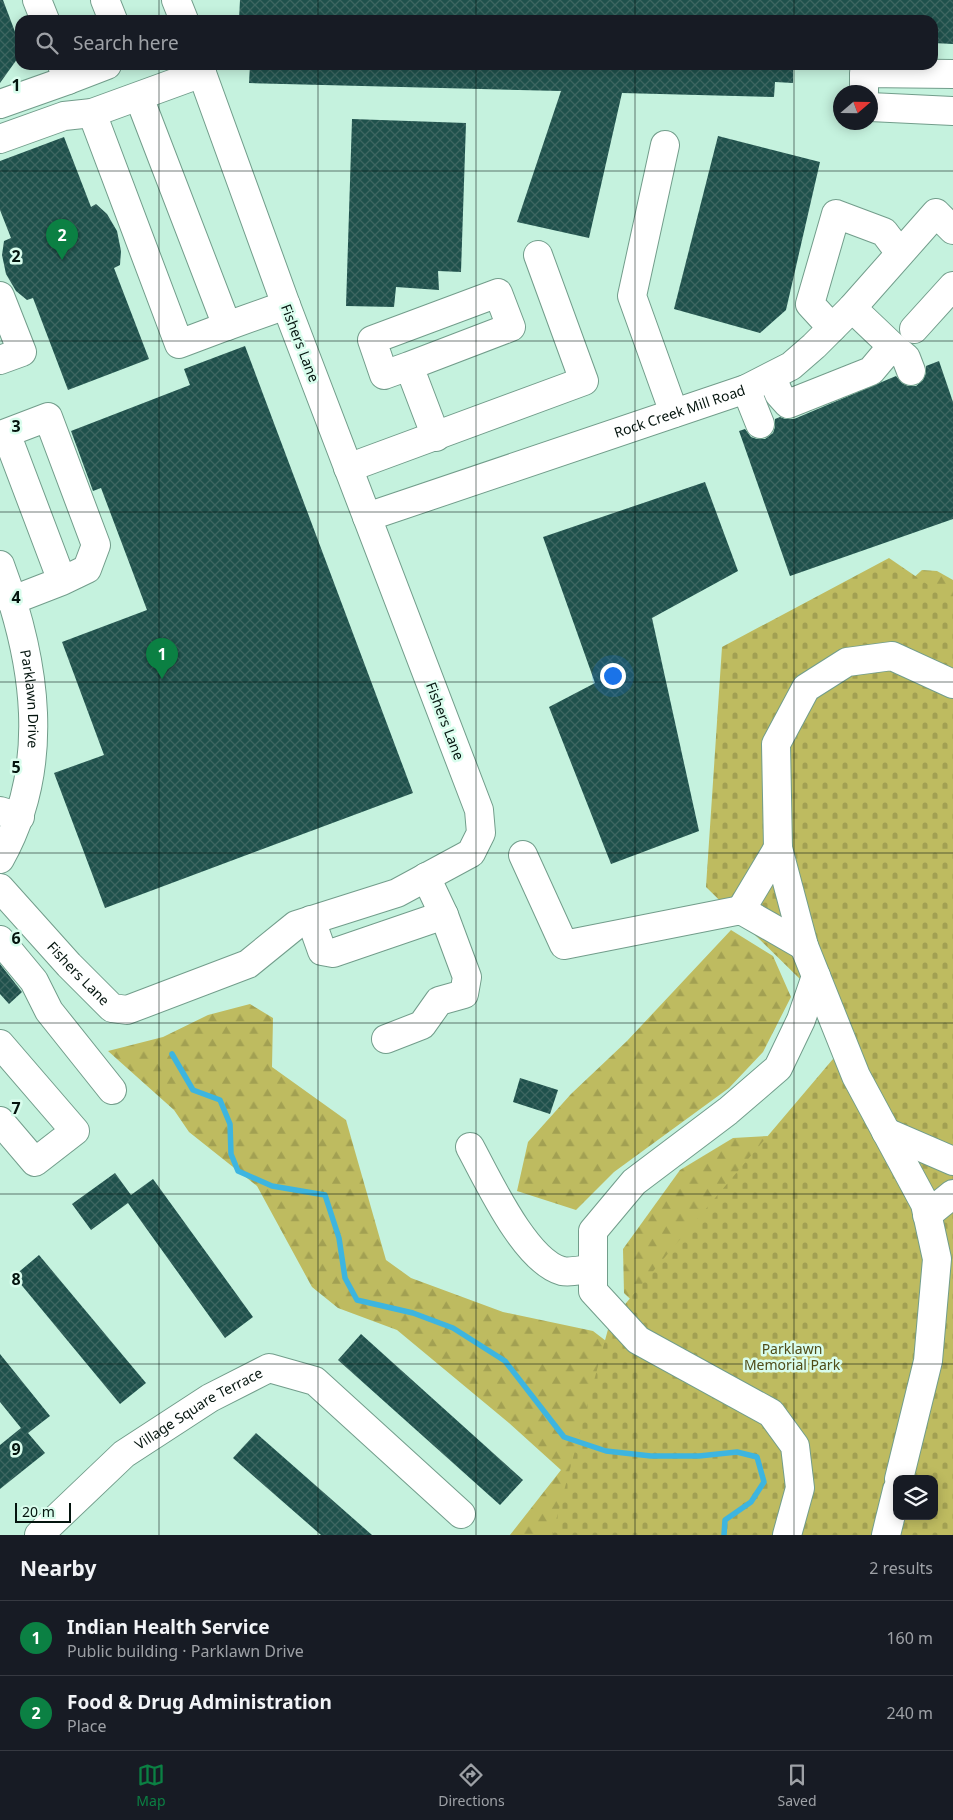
<!DOCTYPE html>
<html lang="en">
<head>
<meta charset="utf-8">
<style>
	:root { --surface:#171b24; --page:#242831; --text:#f1f3f6; --muted:#9ea1a6; --line:#363941; --accent:#0b8043 }
	body { margin:0; font-family:"Noto Sans",sans-serif; background:var(--page); color:var(--text) }
	.controls { position:absolute; right:15px; bottom:15px; display:grid; overflow:hidden; border-radius:10px; box-shadow:0 2px 12px #0003 }
	.controls button { width:45px; height:45px; display:grid; place-items:center; padding:0; border:0; border-bottom:1px solid var(--line); background:var(--surface); color:var(--text); font:25px sans-serif }
	.compass { position:absolute; left:833px; top:85px; width:45px; height:45px; border-radius:50%; background:var(--surface); box-shadow:0 2px 12px #0003; rotate:70deg }
	.scale { position:absolute; left:15px; bottom:12px; width:56px; box-sizing:border-box; padding-left:5px; border:2px solid #04140e; border-top:0; font-size:14px; line-height:18px; white-space:nowrap; color:#04140e; -webkit-text-stroke:4px #d9fded; paint-order:stroke }
	.you { position:absolute; left:612px; top:675px; width:18px; height:18px; margin:-12px; border:4px solid #fff; border-radius:50%; background:#1a73e8; box-shadow:0 0 0 8px #1a73e833 }
	.badge { display:grid; place-items:center; width:32px; height:32px; border-radius:50%; background:var(--accent); color:#fff; font-size:16px; font-weight:700 }
	.pin { position:absolute; translate:-50% -41px; filter:drop-shadow(0 1px 2px #0008) }
	.pin::after { content:''; position:absolute; top:26px; width:18px; height:15px; background:inherit; clip-path:polygon(0 0,100% 0,50% 100%) }
	.list { margin:0; padding:0; list-style:none }
	h2 { display:flex; justify-content:space-between; align-items:center; height:65px; margin:0; padding:0 20px; font-size:21px }
	h2 small { font-size:16px; font-weight:400; color:var(--muted) }
	.list li { display:grid; grid-template-columns:32px 1fr auto; gap:15px; align-items:center; box-sizing:border-box; height:75px; padding:0 20px; border-top:1px solid var(--line) }
	.list b { display:block; font-size:19px; white-space:nowrap }
	.list p { margin:0; font-size:16px; white-space:nowrap; color:var(--muted) }
	.list em { font-size:16px; font-style:normal; color:var(--muted) }
	.icon { flex:none; width:28px; height:28px; fill:none; stroke:currentColor; stroke-width:2; stroke-linecap:round; stroke-linejoin:round }
	.map { position:relative; flex:none; width:953px; height:1535px; overflow:hidden }
	.search { position:absolute; background:var(--surface); box-shadow:0 2px 12px #0003; left:15px; right:15px; top:15px; height:55px; display:flex; align-items:center; gap:12px; box-sizing:border-box; padding:0 18px; border-radius:15px; color:var(--muted); font-size:19px }
	.sheet { height:215px; background:var(--surface) }
	nav { display:flex; justify-content:space-around; align-items:center; box-sizing:border-box; height:70px; border-top:1px solid var(--line); background:var(--surface); font-size:14px; color:var(--muted) }
	nav a { display:grid; justify-items:center; gap:2px }
	nav .on { color:var(--accent) }
	.map>svg:first-child { display:block }
</style>
</head>
<body>
<div class="map">
<svg width="953" height="1535" viewBox="0 0 953 1535">
	<defs>
		<pattern id="forest-firs" width="22" height="20" patternUnits="userSpaceOnUse" patternTransform="scale(1.25)"><rect width="22" height="20" fill="#bebb60"/><path d="M5 1l3.5 6h-7zM16 11l3.5 6h-7z" fill="#a2a052"/></pattern>
		<pattern id="cemetery-stones" width="16" height="16" patternUnits="userSpaceOnUse" patternTransform="scale(1.25)"><rect width="16" height="16" fill="#bebb60"/><path d="M2 7V4a2 2 0 0 1 4 0v3zM10 15v-3a2 2 0 0 1 4 0v3z" fill="#a2a052"/></pattern>
		<pattern id="building-cross-hatch" width="8" height="8" patternUnits="userSpaceOnUse" patternTransform="scale(1.25)"><rect width="8" height="8" fill="#1f514c"/><path d="M0 0l8 8M0 8l8-8" fill="none" stroke="#3d6661"/></pattern>
	</defs>
	<rect width="100%" height="100%" fill="#c5f2de"/>
	<!-- forest -->
	<g fill="url(#forest-firs)">
		<path d="M 922,570 L 937,571 L 953,580 L 953,616 L 910,581 Z"/>
		<path d="M 731,930 L 773,956 L 791,997 L 763,1052 L 729,1088 L 614,1172 L 576,1210 L 517,1191 L 528,1142 L 571,1094 L 627,1041 Z"/>
		<path d="M 250,1004 L 273,1018 L 272,1067 L 346,1120 L 386,1260 L 411,1278 L 503,1312 L 593,1331 L 632,1361 L 761,1535 L 510,1535 L 561,1470 L 509,1423 L 397,1330 L 338,1308 L 312,1287 L 257,1186 L 189,1132 L 174,1110 L 108,1051 L 163,1037 L 208,1015 Z"/>
		<path d="M 768,1136 L 660,1328 L 624,1293 L 623,1249 L 680,1170 L 733,1138 Z"/>
	</g>
	<!-- cemetery -->
	<path fill="url(#cemetery-stones)" fill-rule="evenodd" d="M 889,558 L 953,602 L 953,1535 L 552,1535 L 610,1322 L 855,1033 L 706,887 L 722,647 ZM 897,1479 L 934,1479 L 934,1516 L 897,1516 Z"/>
	<g fill="none" stroke-linecap="round" stroke-linejoin="round">
		<!-- stream -->
		<path stroke="#3db5e0" stroke-width="5.5" d="M 172,1054 L 193,1090 L 220,1100 L 230,1124 L 231,1154 L 238,1171 L 272,1186 L 325,1195 L 339,1238 L 345,1278 L 357,1300 L 413,1313 L 453,1328 L 505,1361 L 564,1437 L 606,1451 L 651,1456 L 699,1456 L 737,1452 L 757,1457 L 764,1482 L 751,1502 L 725,1520 L 724,1535"/>
	</g>
	<!-- building -->
	<g fill="url(#building-cross-hatch)">
		<path d="M 0,0 L 3,0 L 20,45 L 20,55 L 0,83 Z"/>
		<path d="M 240,0 L 953,0 L 953,44 L 933,43 L 933,20 L 239,20 Z"/>
		<path d="M 250,65 L 793,65 L 793,83 L 775,82 L 774,97 L 622,93 L 589,238 L 517,222 L 561,91 L 249,83 Z"/>
		<path d="M 352,119 L 466,123 L 461,272 L 438,271 L 439,290 L 396,287 L 394,307 L 346,306 Z"/>
		<path d="M 718,136 L 820,162 L 786,310 L 760,333 L 674,309 Z"/>
		<path d="M 64,137 L 91,207 L 96,204 L 107,214 L 117,231 L 121,251 L 120,265 L 114,268 L 149,359 L 68,390 L 33,298 L 27,300 L 16,291 L 6,274 L 2,255 L 4,241 L 11,238 L 0,210 L 0,161 Z"/>
		<path d="M 245,346 L 413,793 L 105,908 L 54,773 L 104,755 L 62,642 L 147,610 L 101,488 L 93,491 L 71,431 L 190,385 L 184,369 Z"/>
		<path d="M 939,361 L 953,402 L 953,519 L 790,576 L 739,431 L 745,429 L 751,437 L 757,439 L 765,439 L 773,433 L 775,427 L 775,419 L 780,417 L 785,419 L 794,419 L 896,376 L 902,383 L 908,386 L 916,386 L 923,380 L 926,373 L 926,366 Z"/>
		<path d="M 705,482 L 738,571 L 652,618 L 699,831 L 611,864 L 549,707 L 595,683 L 543,537 Z"/>
		<path d="M 0,964 L 22,992 L 9,1004 L 0,994 Z"/>
		<path d="M 520,1078 L 558,1090 L 550,1114 L 513,1102 Z"/>
		<path d="M 115,1173 L 131,1195 L 153,1179 L 253,1317 L 225,1338 L 128,1203 L 91,1230 L 72,1204 Z"/>
		<path d="M 39,1255 L 146,1383 L 120,1404 L 14,1276 Z"/>
		<path d="M 361,1334 L 523,1480 L 500,1505 L 338,1360 Z"/>
		<path d="M 0,1354 L 50,1416 L 28,1433 L 45,1453 L 0,1489 L 0,1445 L 21,1428 L 0,1402 Z"/>
		<path d="M 256,1433 L 372,1535 L 321,1535 L 233,1458 Z"/>
	</g>
	<g fill="none" stroke-linecap="round" stroke-linejoin="round">
		<!-- minor casing -->
		<g stroke="#729d8b" stroke-width="30">
			<g id="minor">
				<path d="M 37,0 L 45,20"/>
				<path d="M 105,0 L 113,20"/>
				<path d="M 176,0 L 184,20"/>
				<path d="M 62,65 L 68,80 L 107,65"/>
				<path d="M 864,92 L 864,73 L 953,74"/>
				<path d="M 139,97 L 227,326 L 286,305"/>
				<path d="M 0,104 L 68,80"/>
				<path d="M 870,107 L 953,111"/>
				<path d="M 92,113 L 179,344 L 227,326"/>
				<path d="M 0,139 L 64,116 L 92,113 L 202,73"/>
				<path d="M 665,145 L 632,296 L 674,413"/>
				<path d="M 0,296 L 22,352 L 0,360"/>
				<path d="M 832,328 L 810,304 L 836,214 L 884,232 L 900,253"/>
				<path d="M 914,329 L 953,286"/>
				<path d="M 892,346 L 906,358 L 911,371"/>
				<path d="M 409,366 L 511,327 L 498,293 L 372,340 L 384,375 L 409,366 L 436,437"/>
				<path d="M 772,377 L 779,394 L 788,404 L 871,371 L 892,346 L 852,308"/>
				<path d="M 746,389 L 760,424"/>
				<path d="M 348,468 L 584,381 L 538,255"/>
				<path id="s1" d="M 367,517 L 746,389 L 791,366 L 814,346 L 852,308 L 936,213 L 953,230"/>
				<path d="M 0,595 L 13,600 L 62,581 L 6,433 L 48,417 L 96,545 L 87,569 L 62,581"/>
				<path d="M 0,811 L 20,817"/>
				<path d="M 523,855 L 564,945 L 741,910 L 804,946"/>
				<path id="s2" d="M 0,888 L 69,965 L 112,1008 L 127,1010 L 248,964 L 296,925 L 397,893 L 471,853 L 481,833 L 479,810 L 286,305 L 199,65"/>
				<path d="M 741,910 L 778,848"/>
				<path d="M 311,920 L 322,951 L 333,953 L 444,915"/>
				<path d="M 0,940 L 34,981 L 49,1011 L 112,1090"/>
				<path d="M 386,1039 L 422,1025 L 439,1001 L 464,994 L 467,977 L 444,915 L 426,877"/>
				<path d="M 0,1044 L 75,1131 L 35,1162 L 0,1121"/>
				<path d="M 886,1132 L 953,1161"/>
				<path d="M 470,1147 C 488,1180 525,1261 562,1271 C 571,1273 584,1269 593,1269"/>
				<path d="M 927,1215 L 953,1194"/>
				<path d="M 899,1479 L 928,1361 L 937,1259 L 925,1204 L 856,1076 L 804,946 L 778,848 L 776,744 L 806,688 L 847,662 L 892,656 L 953,684"/>
				<path id="s3" d="M 39,1535 L 124,1454 L 210,1398 L 269,1368 L 315,1381 L 461,1514"/>
				<path d="M 787,1535 L 800,1488 L 795,1446 L 771,1413 L 638,1340 L 593,1291 L 593,1231 L 634,1182 L 728,1111 L 778,1068 L 801,1020 L 816,976"/>
				<path d="M 886,1535 L 897,1490"/>
			</g>
		</g>
		<!-- major casing -->
		<g stroke="#729d8b" stroke-width="30">
			<g id="major">
				<path id="s4" d="M 0,565 C 36,661 52,766 0,859"/>
			</g>
		</g>
		<!-- minor -->
		<use href="#minor" stroke="#fff" stroke-width="28"/>
		<!-- major -->
		<use href="#major" stroke="#fff" stroke-width="28"/>
	</g>
	<!-- grid -->
	<path fill="none" stroke="#04140e" stroke-width="1" stroke-opacity="0.55" d="M 159,0 L 159,20M 318,0 L 318,20M 476,0 L 476,20M 635,0 L 635,20M 794,0 L 794,20M 159,65 L 159,1535M 318,65 L 318,1535M 476,65 L 476,1535M 635,65 L 635,1535M 794,65 L 794,1535M 0,171 L 953,171M 0,341 L 953,341M 0,512 L 953,512M 0,682 L 953,682M 0,853 L 953,853M 0,1023 L 953,1023M 0,1194 L 953,1194M 0,1364 L 953,1364"/>
	<g text-anchor="middle" stroke-width="5" stroke-linejoin="round" paint-order="stroke">
		<!-- street labels -->
		<g font-size="14" fill="#04140e" stroke="#d9fded">
			<text transform="translate(300 343) rotate(69)" y="5">Fishers Lane</text>
			<text dy="5" stroke="none"><textPath href="#s1" startOffset="330">Rock Creek Mill Road</textPath></text>
			<text dy="5" stroke="none"><textPath href="#s4" startOffset="138">Parklawn Drive</textPath></text>
			<text transform="translate(445 721) rotate(69)" y="5">Fishers Lane</text>
			<text dy="5" stroke="none"><textPath href="#s2" startOffset="116">Fishers Lane</textPath></text>
			<text dy="5" stroke="none"><textPath href="#s3" startOffset="205">Village Square Terrace</textPath></text>
		</g>
		<!-- park labels -->
		<g font-size="14" fill="#4f4c18" stroke="#d9fded">
			<text x="792" y="1354">Parklawn<tspan x="792" dy="16">Memorial Park</tspan></text>
		</g>
	</g>
	<g font-size="16" text-anchor="middle" font-weight="bold" fill="#04140e" stroke="#d9fded" stroke-width="5" stroke-linejoin="round" paint-order="stroke">
		<text x="16" y="91">1</text>
		<text x="16" y="262">2</text>
		<text x="16" y="432">3</text>
		<text x="16" y="603">4</text>
		<text x="16" y="773">5</text>
		<text x="16" y="944">6</text>
		<text x="16" y="1114">7</text>
		<text x="16" y="1285">8</text>
		<text x="16" y="1455">9</text>
	</g>
</svg>
<div class="controls">
<button><svg class="icon" aria-label="layers" viewBox="0 0 24 24"><path d="M12 4l9 5-9 5-9-5zM3 14l9 5 9-5"/></svg></button>
</div>
<svg class="compass" viewBox="-18 -18 36 36"><path d="M0-13l5 13h-10z" fill="#e53935"/><path d="M0 13l5-13h-10z" fill="#9ea1a6"/></svg>
<div class="scale">20 m</div>
<div class="you"></div>
<div class="pin badge" style="left:162px;top:679px">1</div>
<div class="pin badge" style="left:62px;top:260px">2</div>
<div class="search"><svg class="icon" aria-label="search" viewBox="0 0 24 24"><circle cx="10" cy="10" r="6"/><path d="M15 15l6 6"/></svg>Search here</div>
</div>
<section class="sheet">
<h2>Nearby<small>2 results</small></h2>
<ul class="list">
<li><span class="badge">1</span><div><b>Indian Health Service</b><p>Public building · Parklawn Drive</p></div><em>160 m</em></li>
<li><span class="badge">2</span><div><b>Food &amp; Drug Administration</b><p>Place</p></div><em>240 m</em></li>
</ul>
</section>
<nav>
<a class="on"><svg class="icon" aria-label="map" viewBox="0 0 24 24"><path d="M3 6l6-2 6 2 6-2v14l-6 2-6-2-6 2zM9 4v14M15 6v14"/></svg>Map</a>
<a><svg class="icon" aria-label="directions" viewBox="0 0 24 24"><path d="M12 3l9 9-9 9-9-9zM9 14v-3h6M13 9l2 2-2 2"/></svg>Directions</a>
<a><svg class="icon" aria-label="saved" viewBox="0 0 24 24"><path d="M7 4h10v16l-5-4-5 4z"/></svg>Saved</a>
</nav>
</body>
</html>
